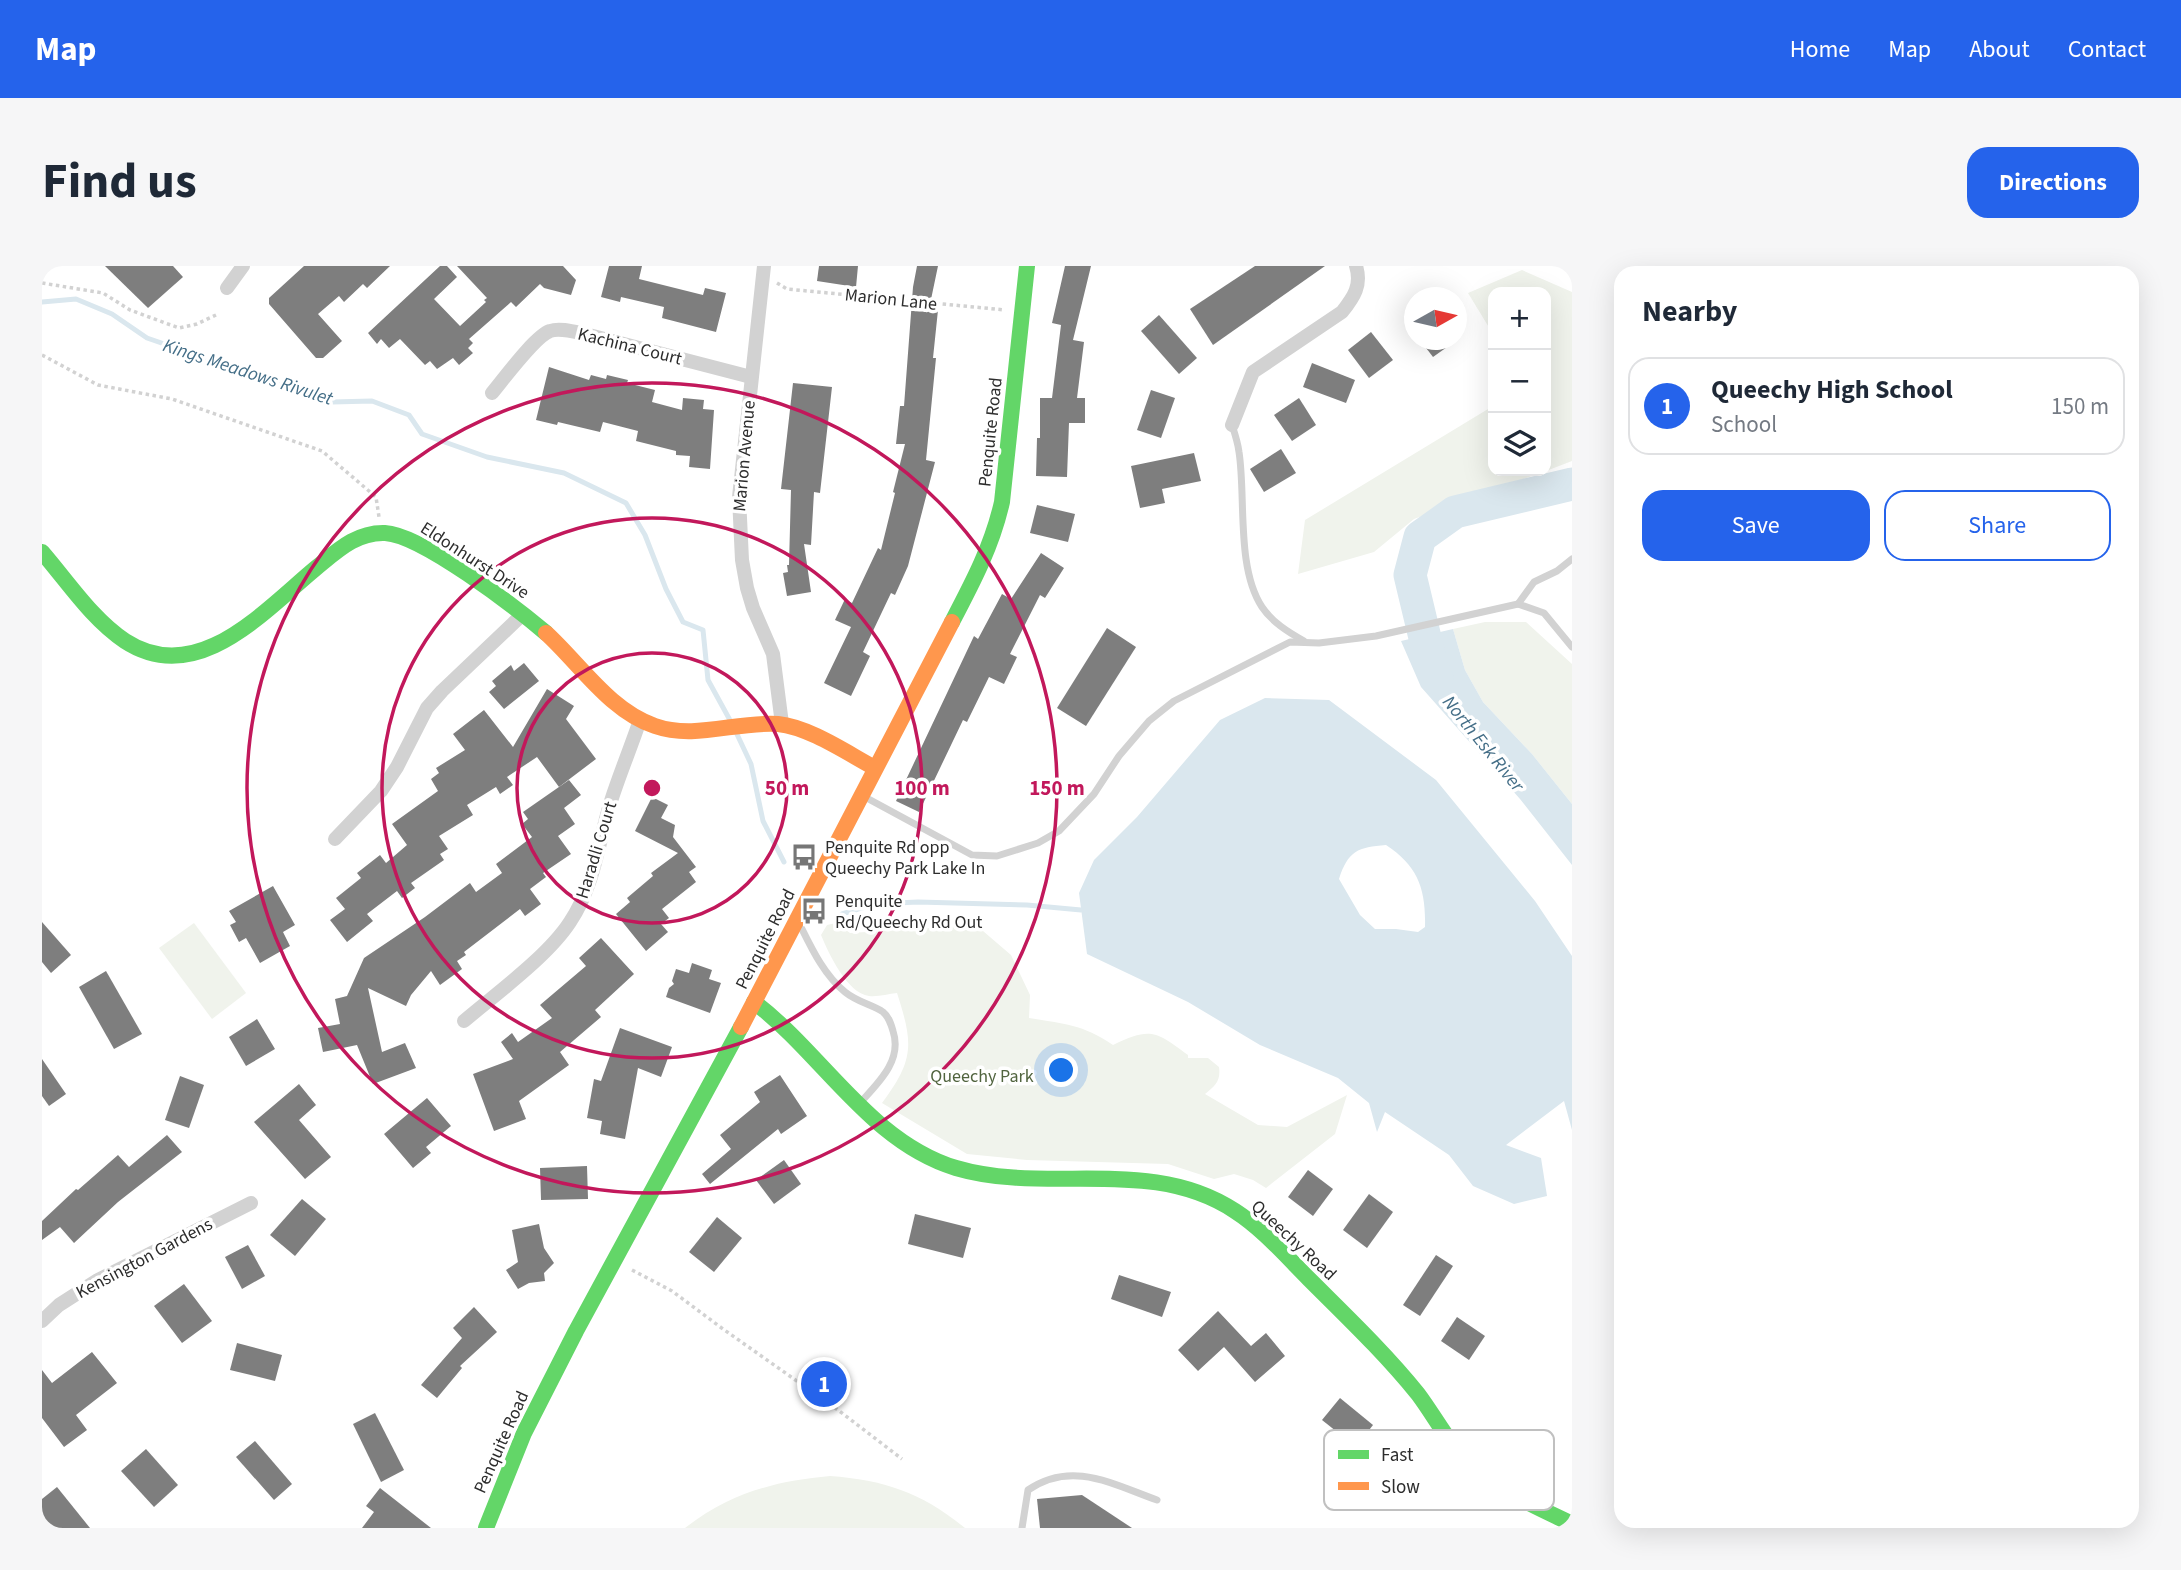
<!DOCTYPE html>
<html lang="en">
<head>
<meta charset="utf-8">
<style>
	:root { --surface:#fff; --page:#f6f6f7; --text:#1f2937; --muted:#747a83; --line:#e0e1e3; --accent:#2563eb }
	body { margin:0; font-family:"Source Sans 3",sans-serif; background:var(--page); color:var(--text) }
	.controls { position:absolute; right:21px; top:21px; display:grid; overflow:hidden; border-radius:14px; box-shadow:0 7px 28px #0002 }
	.controls button { width:63px; height:63px; display:grid; place-items:center; padding:0; border:0; border-bottom:2px solid var(--line); background:var(--surface); color:var(--text); font:35px sans-serif }
	.compass { position:absolute; left:1362px; top:21px; width:63px; height:63px; border-radius:50%; background:var(--surface); box-shadow:0 7px 28px #0002; rotate:82deg }
	.you { position:absolute; left:1020px; top:805px; width:24px; height:24px; margin:-18px; border:5px solid #fff; border-radius:50%; background:#1a73e8; box-shadow:0 0 0 10px #1a73e833 }
	.badge { display:grid; place-items:center; width:46px; height:46px; border-radius:50%; background:var(--accent); color:#fff; font-size:23px; font-weight:700 }
	.pin { position:absolute; translate:-50% -50%; border:4px solid #fff; box-shadow:0 2px 7px #0006 }
	.list { margin:0; padding:0; list-style:none }
	h2 { display:flex; justify-content:space-between; align-items:center; height:91px; margin:0; padding:0 28px; font-size:30px }
	h2 small { font-size:23px; font-weight:400; color:var(--muted) }
	.list li { display:grid; grid-template-columns:46px 1fr auto; gap:21px; align-items:center; box-sizing:border-box; height:98px; margin:0 14px 14px; padding:0 14px; border:2px solid var(--line); border-radius:21px }
	.list b { display:block; font-size:26px; white-space:nowrap }
	.list p { margin:0; font-size:23px; white-space:nowrap; color:var(--muted) }
	.list em { font-size:23px; font-style:normal; color:var(--muted) }
	.actions { display:flex; gap:14px; padding:21px 28px }
	.actions a { flex:1; padding:16px 0; border:2px solid var(--accent); border-radius:21px; text-align:center; font-size:24px; color:var(--accent) }
	.actions .main { background:var(--accent); color:#fff }
	.icon { flex:none; width:38px; height:38px; fill:none; stroke:currentColor; stroke-width:2; stroke-linecap:round; stroke-linejoin:round }
	.map { position:relative; flex:none; width:1530px; height:1262px; overflow:hidden; border-radius:21px }
	header { display:flex; align-items:center; gap:42px; box-sizing:border-box; height:98px; padding:0 35px; background:var(--accent); color:#fff }
	header strong { font-size:33px }
	nav { display:flex; gap:38px; margin-inline-start:auto; font-size:24px }
	.intro { display:flex; align-items:center; justify-content:space-between; box-sizing:border-box; height:168px; padding:0 42px }
	h1 { margin:0; font-size:49px }
	.button { padding:18px 32px; border-radius:21px; background:var(--accent); color:#fff; font-size:24px; font-weight:700 }
	main { display:flex; gap:42px; padding:0 42px }
	aside { flex:1; background:var(--surface); border-radius:21px; box-shadow:0 7px 28px #0002 }
	.map>svg:first-child { display:block }
</style>
</head>
<body>
<header>
<strong>Map</strong>
<nav><a>Home</a><a>Map</a><a>About</a><a>Contact</a></nav>
</header>
<div class="intro"><h1>Find us</h1><a class="button">Directions</a></div>
<main>
<div class="map">
<svg width="1530" height="1262" viewBox="0 0 1530 1262">
	<rect width="100%" height="100%" fill="#fff"/>
	<!-- green -->
	<g fill="#f0f3ec">
		<path d="M 1480,4 L 1530,26 L 1530,195 L 1504,205 L 1504,26 L 1451,26 L 1451,68 L 1426,27 Z"/>
		<path d="M 1451,140 L 1451,205 L 1503,205 L 1372,253 L 1332,286 L 1256,308 L 1263,254 Z"/>
		<path d="M 1443,356 L 1484,356 L 1530,398 L 1530,538 L 1490,488 L 1441,436 L 1423,404 L 1411,363 Z"/>
		<path d="M 152,657 L 204,727 L 170,753 L 117,682 Z"/>
		<path d="M 794,657 L 808,667 L 934,659 L 969,689 L 988,729 L 987,752 C 1023,758 1040,758 1071,779 C 1109,761 1113,765 1146,789 L 1146,792 L 1166,792 L 1177,801 C 1179,815 1173,820 1163,828 L 1216,859 L 1245,861 L 1305,829 L 1293,868 L 1224,922 L 1211,914 L 1192,908 L 1172,913 L 1126,898 L 985,894 L 925,888 L 840,837 C 873,793 871,777 855,727 C 846,728 836,731 827,730 C 805,727 787,688 779,669 L 785,659 Z"/>
		<path d="M 788,1210 C 843,1214 880,1227 923,1262 L 643,1262 C 688,1227 733,1215 788,1210 Z"/>
	</g>
	<!-- water -->
	<g fill="#dae7ee" fill-rule="evenodd">
		<path d="M 1411,363 L 1423,404 L 1441,436 L 1490,488 L 1530,538 L 1530,599 L 1478,533 L 1379,421 L 1359,375 Z"/>
		<path d="M 1223,432 L 1287,434 L 1394,514 L 1493,635 L 1530,690 L 1530,864 L 1522,835 L 1464,879 L 1499,892 L 1505,930 L 1472,938 L 1431,920 L 1407,889 L 1343,846 L 1335,866 L 1327,837 L 1296,812 L 1218,779 L 1146,736 L 1045,688 L 1037,627 L 1052,594 L 1095,551 L 1178,454 ZM 1344,579 C 1376,600 1384,623 1383,661 L 1376,666 L 1354,663 L 1333,663 L 1318,649 L 1297,613 C 1306,585 1316,581 1344,579 Z"/>
	</g>
	<g fill="none" stroke-linecap="round" stroke-linejoin="round">
		<!-- stream -->
		<g stroke="#dae7ee" stroke-width="5">
			<path d="M 0,36 L 34,33 L 70,48 L 105,72 L 290,136 L 330,135 L 367,149 L 380,168 L 445,191 L 522,207 L 584,237 L 603,269 L 624,323 L 641,356 L 661,364 L 666,414 L 689,456"/>
			<path d="M 693,464 L 709,498 L 721,555 L 742,596"/>
			<path d="M 800,648 L 833,638 L 876,636 L 985,639 L 1039,644"/>
		</g>
		<!-- river -->
		<path stroke="#dae7ee" stroke-width="33" d="M 1395,413 L 1390,401 L 1368,309 L 1378,271 L 1413,246 L 1530,218"/>
	</g>
	<!-- building -->
	<g fill="#7e7e7e">
		<path d="M 63,0 L 131,0 L 141,11 L 106,42 Z"/>
		<path d="M 262,0 L 348,0 L 325,22 L 321,18 L 302,36 L 297,30 L 276,48 L 300,75 L 281,92 L 274,92 L 227,38 L 227,32 Z"/>
		<path d="M 398,0 L 405,0 L 415,11 L 392,33 L 418,60 L 444,36 L 442,34 L 445,32 L 415,0 L 521,0 L 534,14 L 529,29 L 502,22 L 498,18 L 474,41 L 469,36 L 427,73 L 431,77 L 426,82 L 431,87 L 417,99 L 411,92 L 395,103 L 388,95 L 383,99 L 358,73 L 347,82 L 339,73 L 335,78 L 326,67 Z"/>
		<path d="M 567,0 L 600,0 L 597,13 L 661,29 L 663,22 L 684,27 L 674,66 L 620,52 L 622,41 L 579,31 L 578,36 L 559,31 Z"/>
		<path d="M 777,0 L 816,0 L 814,21 L 775,15 Z"/>
		<path d="M 875,0 L 896,0 L 887,43 L 896,44 L 891,92 L 894,92 L 884,194 L 893,196 L 866,300 L 853,329 L 849,327 L 821,386 L 828,390 L 809,430 L 782,417 L 809,361 L 793,354 L 803,333 L 810,337 L 836,282 L 839,284 L 853,227 L 851,226 L 863,178 L 854,178 L 858,140 L 862,140 L 871,21 Z"/>
		<path d="M 1023,0 L 1049,0 L 1031,74 L 1042,76 L 1035,132 L 1043,132 L 1043,157 L 1027,157 L 1025,211 L 994,210 L 995,172 L 998,172 L 998,132 L 1010,132 L 1019,59 L 1010,57 Z"/>
		<path d="M 1213,0 L 1283,0 L 1171,79 L 1148,43 Z"/>
		<path d="M 1117,49 L 1155,92 L 1137,108 L 1099,65 Z"/>
		<path d="M 1329,66 L 1351,94 L 1327,112 L 1306,84 Z"/>
		<path d="M 1378,74 L 1415,74 L 1391,91 Z"/>
		<path d="M 1270,97 L 1313,114 L 1304,137 L 1261,121 Z"/>
		<path d="M 507,101 L 547,114 L 549,109 L 564,113 L 565,109 L 586,114 L 585,117 L 613,124 L 610,136 L 640,144 L 641,132 L 662,134 L 661,143 L 672,144 L 668,203 L 647,201 L 648,190 L 634,189 L 634,185 L 594,175 L 596,165 L 561,156 L 558,166 L 516,156 L 515,159 L 494,154 Z"/>
		<path d="M 751,117 L 790,121 L 778,227 L 772,226 L 769,279 L 762,278 L 769,326 L 745,330 L 741,307 L 746,306 L 745,299 L 747,299 L 749,224 L 739,223 Z"/>
		<path d="M 1109,124 L 1133,132 L 1119,172 L 1095,164 Z"/>
		<path d="M 1257,132 L 1274,159 L 1250,175 L 1232,149 Z"/>
		<path d="M 1239,183 L 1254,207 L 1222,226 L 1208,203 Z"/>
		<path d="M 1152,187 L 1159,215 L 1120,223 L 1123,237 L 1098,242 L 1089,200 Z"/>
		<path d="M 995,239 L 1033,248 L 1026,276 L 988,267 Z"/>
		<path d="M 999,287 L 1022,302 L 1003,332 L 998,329 L 968,388 L 975,391 L 962,418 L 947,411 L 925,456 L 921,454 L 877,546 L 854,535 L 932,370 L 936,373 L 960,328 L 969,333 Z"/>
		<path d="M 1065,362 L 1094,381 L 1044,460 L 1015,442 Z"/>
		<path d="M 482,397 L 497,415 L 462,443 L 447,426 L 454,420 L 450,415 L 469,399 L 472,405 Z"/>
		<path d="M 505,423 L 532,440 L 524,453 L 554,493 L 517,521 L 495,491 L 465,511 L 471,519 L 458,528 L 454,521 L 425,539 L 431,549 L 397,570 L 406,583 L 398,588 L 402,594 L 369,617 L 373,622 L 360,632 L 355,625 L 325,648 L 331,655 L 305,676 L 288,654 L 303,643 L 294,632 L 319,612 L 315,607 L 338,589 L 344,597 L 365,579 L 350,558 L 396,525 L 389,513 L 397,507 L 394,502 L 423,484 L 411,468 L 442,444 L 471,481 Z"/>
		<path d="M 527,514 L 539,529 L 522,542 L 533,558 L 516,570 L 529,588 L 501,607 L 504,611 L 488,623 L 499,638 L 483,650 L 478,643 L 422,686 L 424,689 L 415,695 L 420,703 L 398,719 L 389,705 L 369,729 L 364,740 L 326,722 L 340,786 L 363,777 L 374,802 L 331,818 L 315,779 L 281,786 L 276,762 L 298,758 L 293,733 L 305,730 L 322,692 L 383,651 L 428,617 L 434,626 L 460,607 L 454,598 L 490,571 L 480,558 L 486,553 L 481,546 Z"/>
		<path d="M 610,531 L 626,539 L 619,552 L 633,559 L 631,571 L 654,601 L 647,606 L 654,616 L 620,643 L 627,652 L 619,658 L 626,666 L 604,685 L 574,648 L 588,636 L 585,632 L 611,610 L 609,607 L 636,587 L 593,565 Z"/>
		<path d="M 231,620 L 253,659 L 241,666 L 248,680 L 218,697 L 204,672 L 197,676 L 188,659 L 194,656 L 187,645 Z"/>
		<path d="M 0,656 L 29,689 L 9,707 L 0,696 Z"/>
		<path d="M 559,672 L 592,708 L 553,744 L 559,751 L 518,786 L 527,799 L 477,835 L 484,853 L 452,865 L 431,808 L 471,793 L 459,776 L 470,767 L 476,776 L 510,752 L 498,739 L 544,700 L 537,692 Z"/>
		<path d="M 650,697 L 670,704 L 667,713 L 679,717 L 668,747 L 624,731 L 627,722 L 632,718 L 630,715 L 634,703 L 647,707 Z"/>
		<path d="M 64,705 L 100,768 L 72,783 L 37,721 Z"/>
		<path d="M 215,753 L 233,783 L 204,800 L 187,771 Z"/>
		<path d="M 578,762 L 630,781 L 619,811 L 596,802 L 583,873 L 558,868 L 560,855 L 545,852 L 552,813 L 559,815 Z"/>
		<path d="M 0,793 L 24,828 L 7,840 L 0,830 Z"/>
		<path d="M 738,809 L 765,850 L 739,868 L 736,863 L 668,918 L 660,908 L 689,883 L 678,869 L 718,836 L 712,826 Z"/>
		<path d="M 138,810 L 162,819 L 147,862 L 123,854 Z"/>
		<path d="M 257,818 L 274,839 L 257,854 L 289,891 L 263,913 L 212,856 Z"/>
		<path d="M 385,832 L 409,860 L 384,881 L 389,887 L 371,902 L 342,868 Z"/>
		<path d="M 125,869 L 140,886 L 76,936 L 32,977 L 18,961 L 0,974 L 0,955 L 34,923 L 36,924 L 76,889 L 87,901 Z"/>
		<path d="M 742,894 L 759,918 L 732,938 L 714,914 Z"/>
		<path d="M 545,900 L 546,933 L 499,934 L 498,902 Z"/>
		<path d="M 1266,904 L 1291,923 L 1271,950 L 1246,931 Z"/>
		<path d="M 1327,928 L 1351,946 L 1325,982 L 1301,964 Z"/>
		<path d="M 260,933 L 284,953 L 253,990 L 228,969 Z"/>
		<path d="M 873,948 L 929,962 L 921,992 L 866,978 Z"/>
		<path d="M 675,951 L 700,972 L 672,1006 L 647,986 Z"/>
		<path d="M 497,958 L 502,982 L 512,997 L 502,1007 L 503,1015 L 487,1017 L 476,1023 L 464,1004 L 476,996 L 470,964 Z"/>
		<path d="M 206,979 L 223,1010 L 200,1023 L 183,991 Z"/>
		<path d="M 1394,989 L 1411,1000 L 1378,1050 L 1361,1039 Z"/>
		<path d="M 1077,1009 L 1129,1026 L 1120,1051 L 1069,1033 Z"/>
		<path d="M 142,1018 L 170,1055 L 140,1077 L 112,1040 Z"/>
		<path d="M 432,1041 L 455,1066 L 418,1100 L 420,1102 L 395,1132 L 379,1119 L 420,1072 L 411,1062 Z"/>
		<path d="M 1176,1045 L 1209,1080 L 1224,1067 L 1243,1090 L 1213,1116 L 1182,1081 L 1156,1105 L 1136,1084 Z"/>
		<path d="M 1415,1051 L 1443,1070 L 1427,1094 L 1399,1075 Z"/>
		<path d="M 195,1077 L 240,1089 L 233,1115 L 188,1104 Z"/>
		<path d="M 50,1086 L 75,1117 L 34,1149 L 45,1164 L 22,1181 L 0,1152 L 0,1104 L 10,1117 Z"/>
		<path d="M 1298,1132 L 1331,1159 L 1314,1181 L 1280,1154 Z"/>
		<path d="M 333,1147 L 362,1204 L 339,1216 L 311,1158 Z"/>
		<path d="M 213,1175 L 250,1218 L 232,1234 L 194,1191 Z"/>
		<path d="M 104,1183 L 136,1219 L 112,1241 L 79,1205 Z"/>
		<path d="M 15,1221 L 48,1262 L 0,1262 L 0,1233 Z"/>
		<path d="M 338,1222 L 389,1262 L 320,1262 L 332,1246 L 324,1240 Z"/>
		<path d="M 1040,1229 L 1090,1262 L 998,1262 L 995,1233 Z"/>
	</g>
	<g fill="none" stroke-linecap="round" stroke-linejoin="round">
		<!-- path -->
		<g stroke="#d2d2d2" stroke-width="3.5" stroke-dasharray="3.5 3.5" stroke-linecap="butt">
			<path d="M 0,17 L 61,27 L 88,44 L 137,62 L 155,58 L 174,49"/>
			<path d="M 735,17 L 745,23 L 963,44"/>
			<path d="M 0,89 L 56,119 L 130,133 L 280,185 L 334,231 L 337,251"/>
			<path d="M 590,1004 L 630,1025 L 681,1063 L 796,1144 L 860,1193"/>
		</g>
		<!-- lane -->
		<g stroke="#d2d2d2" stroke-width="7">
			<path d="M 1190,159 C 1193,168 1196,177 1197,186 C 1204,230 1194,302 1220,341 C 1230,356 1246,366 1262,375"/>
			<path d="M 1476,338 L 1492,316 L 1515,305 L 1530,293"/>
			<path d="M 821,530 L 930,589 L 955,590 L 996,577 L 1017,565 L 1052,528 L 1077,490 L 1107,455 L 1132,435 L 1248,376 L 1277,377 L 1334,370 L 1476,338 L 1502,347 L 1530,381"/>
			<path d="M 756,655 C 769,681 781,708 803,726 C 815,736 831,739 841,746 C 847,751 849,758 851,765 C 861,795 835,818 817,838"/>
			<path d="M 980,1262 L 986,1224 C 1030,1194 1070,1218 1115,1234"/>
		</g>
		<!-- street -->
		<g stroke="#d2d2d2" stroke-width="14">
			<path d="M 722,0 L 697,231 L 700,294 L 705,322 L 711,342 L 731,388 L 740,458"/>
			<path d="M 185,22 L 201,0"/>
			<path d="M 450,127 C 461,114 493,70 508,65 C 519,61 536,67 547,69 L 709,111"/>
			<path d="M 1190,159 L 1211,106 L 1300,46 C 1312,31 1320,19 1314,0"/>
			<path d="M 293,573 L 339,525 L 355,501 L 385,442 L 400,425 L 481,348"/>
			<path d="M 422,755 C 455,727 506,690 528,656 C 553,619 556,576 569,535 C 578,507 589,481 598,454"/>
			<path d="M 0,1055 L 17,1039 L 56,1014 L 209,937"/>
		</g>
		<!-- fast -->
		<g stroke="#63d668" stroke-width="16">
			<path d="M 0,286 C 26,316 50,353 83,375 C 155,422 222,345 274,302 C 295,285 314,266 343,267 C 380,269 473,341 504,367"/>
			<path d="M 910,356 C 931,316 950,280 960,236 L 985,0"/>
			<path d="M 712,736 C 781,788 828,876 914,902 C 1005,929 1109,889 1193,945 C 1221,963 1243,989 1267,1013 C 1304,1050 1343,1087 1376,1128 C 1394,1152 1407,1179 1430,1200 C 1459,1226 1495,1241 1530,1258"/>
			<path d="M 444,1262 L 482,1167 L 534,1065 L 699,761"/>
		</g>
		<!-- slow -->
		<g stroke="#ff974d" stroke-width="16">
			<path d="M 504,367 C 538,398 568,445 613,460 C 653,474 695,455 736,458 C 767,461 805,487 833,502"/>
			<path d="M 699,761 L 910,356"/>
		</g>
	</g>
	<!-- distance rings -->
	<g fill="none" stroke="#c2185b" stroke-width="3.5">
		<circle cx="610" cy="522" r="135"/>
		<circle cx="610" cy="522" r="270"/>
		<circle cx="610" cy="522" r="405"/>
	</g>
	<!-- icons -->
	<defs>
		<g id="bus-bare" transform="scale(2.1)"><path d="M-5-6H5V4H4V6H2V4H-2V6H-4V4H-5ZM-3.5-4V0h7V-4ZM-3.5 1.2v1.5H-2V1.2ZM2 1.2v1.5H3.5V1.2Z" fill="#767676" stroke="#fff" stroke-width="2.5" paint-order="stroke"/></g>
	</defs>
	<g fill-rule="evenodd">
		<use href="#bus-bare" x="762" y="591"/>
		<use href="#bus-bare" x="772" y="645"/>
	</g>
	<g text-anchor="middle" stroke-width="7" stroke-linejoin="round" paint-order="stroke">
		<!-- street labels -->
		<g font-size="18" fill="#2d2d2d" stroke="#fff">
			<text transform="translate(849 33) rotate(6)" y="6">Marion Lane</text>
			<text transform="translate(588 80) rotate(14)" y="6">Kachina Court</text>
			<text transform="translate(948 166) rotate(-84)" y="6">Penquite Road</text>
			<text transform="translate(702 190) rotate(-85)" y="6">Marion Avenue</text>
			<text transform="translate(433 294) rotate(33)" y="6">Eldonhurst Drive</text>
			<text transform="translate(554 584) rotate(-73)" y="6">Haradli Court</text>
			<text transform="translate(723 673) rotate(-63)" y="6">Penquite Road</text>
			<text transform="translate(1252 974) rotate(43)" y="6">Queechy Road</text>
			<text transform="translate(102 992) rotate(-28)" y="6">Kensington Gardens</text>
			<text transform="translate(459 1176) rotate(-66)" y="6">Penquite Road</text>
		</g>
		<!-- poi labels -->
		<g font-size="18" fill="#2d2d2d" stroke="#fff" text-anchor="start">
			<text x="783" y="587">Penquite Rd opp<tspan x="783" dy="21">Queechy Park Lake In</tspan></text>
			<text x="793" y="641">Penquite<tspan x="793" dy="21">Rd/Queechy Rd Out</tspan></text>
		</g>
		<!-- park labels -->
		<g font-size="18" fill="#51643f" stroke="#fff">
			<text x="940" y="816">Queechy Park</text>
		</g>
		<!-- water labels -->
		<g font-size="19" font-style="italic" fill="#446e87" stroke="#fff">
			<text transform="translate(206 105) rotate(18)" y="7">Kings Meadows Rivulet</text>
			<text transform="translate(1442 477) rotate(51)" y="7">North Esk River</text>
		</g>
	</g>
	<!-- legend -->
	<rect x="1282" y="1164" width="230" height="80" rx="10" fill="#fff" stroke="#c0c0c0" stroke-width="2"/>
	<rect x="1296" y="1184" width="31" height="9" fill="#63d668"/>
	<rect x="1296" y="1216" width="31" height="8" fill="#ff974d"/>
	<g font-size="19" fill="#2d2d2d">
		<text x="1339" y="1195">Fast</text>
		<text x="1339" y="1227">Slow</text>
	</g>
	<circle cx="610" cy="522" r="10" fill="#c2185b" stroke="#fff" stroke-width="3.5"/>
	<g font-size="21" text-anchor="middle" font-weight="bold" fill="#c2185b" stroke="#fff" stroke-width="7" stroke-linejoin="round" paint-order="stroke">
		<text x="745" y="529">50 m</text>
		<text x="880" y="529">100 m</text>
		<text x="1015" y="529">150 m</text>
	</g>
</svg>
<div class="controls">
<button>+</button>
<button>−</button>
<button><svg class="icon" aria-label="layers" viewBox="0 0 24 24"><path d="M12 4l9 5-9 5-9-5zM3 14l9 5 9-5"/></svg></button>
</div>
<svg class="compass" viewBox="-18 -18 36 36"><path d="M0-13l5 13h-10z" fill="#e53935"/><path d="M0 13l5-13h-10z" fill="#747a83"/></svg>
<div class="you"></div>
<div class="pin badge" style="left:782px;top:1118px">1</div>
</div>
<aside>
<h2>Nearby<small></small></h2>
<ul class="list">
<li><span class="badge">1</span><div><b>Queechy High School</b><p>School</p></div><em>150 m</em></li>
</ul>
<div class="actions"><a class="main">Save</a><a>Share</a></div>
</aside>
</main>
</body>
</html>
